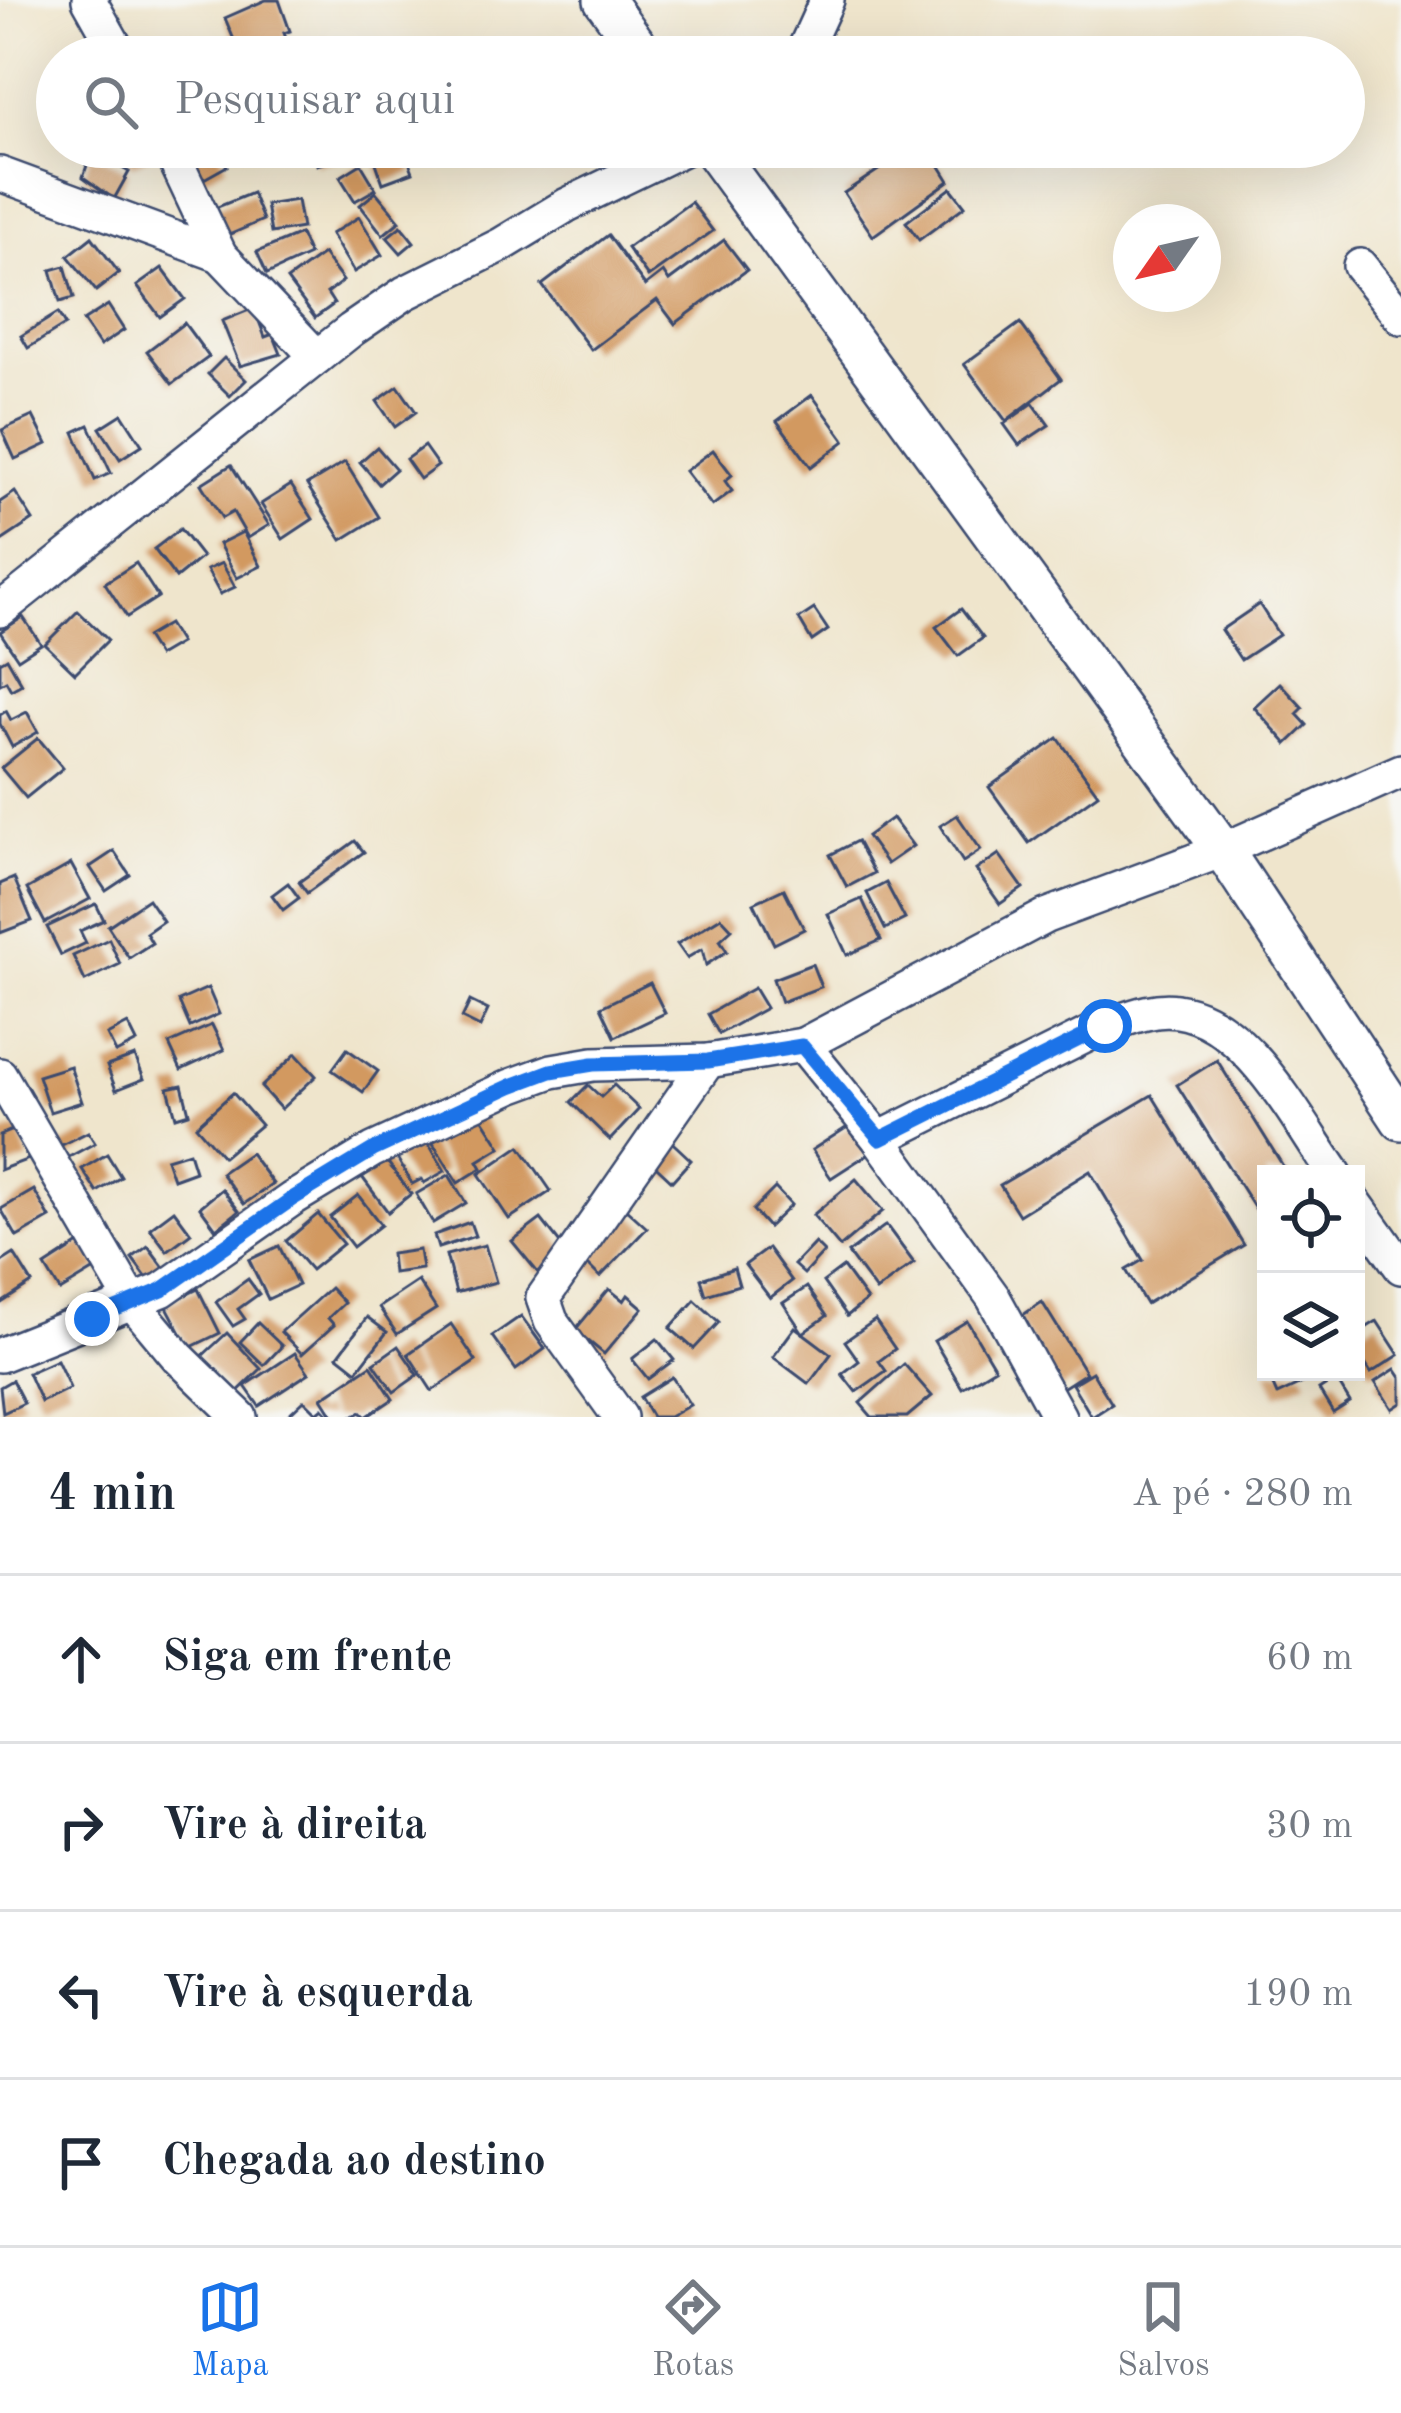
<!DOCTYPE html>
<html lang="pt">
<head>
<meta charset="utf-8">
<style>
	:root { --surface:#fff; --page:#f6f6f7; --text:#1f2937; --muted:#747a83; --line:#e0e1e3; --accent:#1a73e8 }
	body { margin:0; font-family:"Old Standard TT",serif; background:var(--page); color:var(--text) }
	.controls { position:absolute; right:36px; bottom:36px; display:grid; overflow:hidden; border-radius:0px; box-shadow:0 12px 48px #0002 }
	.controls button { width:108px; height:108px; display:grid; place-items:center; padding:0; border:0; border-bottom:3px solid var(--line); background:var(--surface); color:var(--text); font:60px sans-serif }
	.compass { position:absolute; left:1113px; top:204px; width:108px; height:108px; border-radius:50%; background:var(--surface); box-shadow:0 12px 48px #0002; rotate:236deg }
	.stop { position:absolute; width:36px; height:36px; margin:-27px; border:9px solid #1a73e8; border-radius:50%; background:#fff }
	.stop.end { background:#1a73e8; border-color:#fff; box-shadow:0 3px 12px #0008 }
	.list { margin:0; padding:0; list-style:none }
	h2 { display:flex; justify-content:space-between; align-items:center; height:156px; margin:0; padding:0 48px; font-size:51px }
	h2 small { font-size:39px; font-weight:400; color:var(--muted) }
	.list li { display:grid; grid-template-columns:78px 1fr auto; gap:36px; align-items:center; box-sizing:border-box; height:168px; padding:0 48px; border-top:3px solid var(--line) }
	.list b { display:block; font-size:45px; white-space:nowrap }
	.list em { font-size:39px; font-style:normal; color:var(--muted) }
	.icon { flex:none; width:66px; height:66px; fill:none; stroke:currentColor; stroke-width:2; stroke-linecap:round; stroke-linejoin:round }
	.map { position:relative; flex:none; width:1401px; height:1417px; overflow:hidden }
	.search { position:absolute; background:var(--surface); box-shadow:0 12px 48px #0002; left:36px; right:36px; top:36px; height:132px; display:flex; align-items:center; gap:30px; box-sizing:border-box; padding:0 42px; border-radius:66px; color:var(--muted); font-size:45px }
	.sheet { height:828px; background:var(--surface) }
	nav { display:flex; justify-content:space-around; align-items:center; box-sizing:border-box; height:168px; border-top:3px solid var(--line); background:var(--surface); font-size:33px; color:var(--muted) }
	nav a { display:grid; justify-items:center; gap:6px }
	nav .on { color:var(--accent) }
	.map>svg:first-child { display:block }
</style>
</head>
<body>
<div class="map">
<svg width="1401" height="1417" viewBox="0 0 1401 1417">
	<rect width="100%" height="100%" fill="#f6f6f2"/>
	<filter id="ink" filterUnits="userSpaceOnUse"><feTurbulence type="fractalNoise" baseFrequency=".00833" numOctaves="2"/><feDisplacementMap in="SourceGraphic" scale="24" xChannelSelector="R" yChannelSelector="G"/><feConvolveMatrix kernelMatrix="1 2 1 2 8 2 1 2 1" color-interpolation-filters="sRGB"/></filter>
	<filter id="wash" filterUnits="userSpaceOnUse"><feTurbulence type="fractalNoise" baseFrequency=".004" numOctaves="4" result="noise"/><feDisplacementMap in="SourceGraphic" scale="48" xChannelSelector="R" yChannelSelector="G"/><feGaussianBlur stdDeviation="2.7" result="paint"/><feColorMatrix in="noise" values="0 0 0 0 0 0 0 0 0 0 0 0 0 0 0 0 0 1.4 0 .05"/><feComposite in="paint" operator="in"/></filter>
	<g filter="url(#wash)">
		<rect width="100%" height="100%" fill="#efe5cc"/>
		<g id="blocks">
			<!-- building -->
			<g fill="#d29960">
				<path d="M 266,0 L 279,0 L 290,31 L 284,33 L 293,57 L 260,57 L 255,45 L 239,52 L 225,18 Z"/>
				<path d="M 327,37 L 338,57 L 299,57 L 297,53 Z"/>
				<path d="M 116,147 L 153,147 L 156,154 L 132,166 Z"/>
				<path d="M 216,147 L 227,166 L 202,180 L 190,160 Z"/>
				<path d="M 312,147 L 354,147 L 356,154 L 317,165 Z"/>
				<path d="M 913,147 L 928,147 L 949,181 L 873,236 L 844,193 Z"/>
				<path d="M 404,149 L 413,172 L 383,183 L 375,160 Z"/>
				<path d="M 92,151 L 129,172 L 114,199 L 83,177 Z"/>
				<path d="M 361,164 L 376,189 L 355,201 L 340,177 Z"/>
				<path d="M 951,188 L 965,206 L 919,240 L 906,222 Z"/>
				<path d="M 376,192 L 400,221 L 383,235 L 360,205 Z"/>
				<path d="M 252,193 L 263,220 L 222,238 L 210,210 Z"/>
				<path d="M 297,200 L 302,228 L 271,233 L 266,205 Z"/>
				<path d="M 691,202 L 713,231 L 648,277 L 627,248 Z"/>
				<path d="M 359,217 L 382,255 L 354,272 L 331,234 Z"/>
				<path d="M 401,226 L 414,242 L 401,253 L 387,237 Z"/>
				<path d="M 300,234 L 309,255 L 267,274 L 257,252 Z"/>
				<path d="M 608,235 L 645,286 L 663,272 L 669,281 L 724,240 L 747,270 L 675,324 L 657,300 L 591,350 L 542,285 Z"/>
				<path d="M 92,237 L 119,273 L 96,291 L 68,256 Z"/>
				<path d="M 323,254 L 343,281 L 327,293 L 334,304 L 315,318 L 287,280 Z"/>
				<path d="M 65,266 L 74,298 L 60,302 L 51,270 Z"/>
				<path d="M 162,268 L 185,299 L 160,317 L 137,286 Z"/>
				<path d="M 108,305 L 124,330 L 100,346 L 83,321 Z"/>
				<path d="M 254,308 L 265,337 L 273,334 L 281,354 L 240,366 L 222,321 Z"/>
				<path d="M 58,313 L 65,325 L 28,348 L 21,336 Z"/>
				<path d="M 184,323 L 209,357 L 172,384 L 147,351 Z"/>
				<path d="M 1020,323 L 1061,379 L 1006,421 L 964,364 Z"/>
				<path d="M 224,358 L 246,380 L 230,396 L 208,374 Z"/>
				<path d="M 398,386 L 416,412 L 395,427 L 377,401 Z"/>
				<path d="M 812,395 L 845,441 L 811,467 L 777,421 Z"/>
				<path d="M 1033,403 L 1049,425 L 1019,445 L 1004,424 Z"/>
				<path d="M 122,414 L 142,445 L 120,459 L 100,428 Z"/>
				<path d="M 33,416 L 47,444 L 15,459 L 2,430 Z"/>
				<path d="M 89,425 L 111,473 L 95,480 L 74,432 Z"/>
				<path d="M 424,446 L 438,466 L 420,479 L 406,459 Z"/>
				<path d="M 377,447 L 396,469 L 379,484 L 360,462 Z"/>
				<path d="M 713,450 L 732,475 L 725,481 L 732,491 L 712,506 L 685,471 Z"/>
				<path d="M 345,462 L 379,517 L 342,540 L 307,485 Z"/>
				<path d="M 231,465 L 269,525 L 248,538 L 233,512 L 222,518 L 201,484 Z"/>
				<path d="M 291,485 L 313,519 L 283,539 L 261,504 Z"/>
				<path d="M 15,492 L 33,520 L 0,542 L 0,502 Z"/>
				<path d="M 180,529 L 202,557 L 176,578 L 154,549 Z"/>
				<path d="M 243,532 L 261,566 L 237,578 L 219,544 Z"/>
				<path d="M 136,563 L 158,597 L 127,617 L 105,583 Z"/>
				<path d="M 222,563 L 235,587 L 220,594 L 207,570 Z"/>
				<path d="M 1259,604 L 1279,635 L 1241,660 L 1221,630 Z"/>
				<path d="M 814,609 L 828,630 L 812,641 L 799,619 Z"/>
				<path d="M 961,609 L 983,638 L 958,656 L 936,627 Z"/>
				<path d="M 78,611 L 108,640 L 75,673 L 45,644 Z"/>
				<path d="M 23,617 L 41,644 L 18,659 L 0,632 Z"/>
				<path d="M 168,624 L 180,643 L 158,656 L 146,637 Z"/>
				<path d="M 7,658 L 22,684 L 11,690 L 6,681 L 0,684 L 0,662 Z"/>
				<path d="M 1280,683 L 1303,708 L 1297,714 L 1307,725 L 1287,744 L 1254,707 Z"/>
				<path d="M 6,711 L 11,720 L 27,712 L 38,732 L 12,747 L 0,724 L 0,715 Z"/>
				<path d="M 38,738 L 63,768 L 26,798 L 1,768 Z"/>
				<path d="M 1058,738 L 1098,794 L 1029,843 L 989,787 Z"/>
				<path d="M 957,815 L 981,850 L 963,862 L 940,826 Z"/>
				<path d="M 892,818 L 913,846 L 887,864 L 867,836 Z"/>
				<path d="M 355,841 L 364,852 L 307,893 L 299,882 Z"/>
				<path d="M 857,841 L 874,873 L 847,887 L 830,855 Z"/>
				<path d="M 114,851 L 130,875 L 106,891 L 90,867 Z"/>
				<path d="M 999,854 L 1023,888 L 1000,904 L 976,870 Z"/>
				<path d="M 71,864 L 90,899 L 45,923 L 27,889 Z"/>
				<path d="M 14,878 L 32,921 L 0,933 L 0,884 Z"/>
				<path d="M 288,883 L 299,898 L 283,910 L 272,895 Z"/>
				<path d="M 886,883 L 905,919 L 885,929 L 867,893 Z"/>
				<path d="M 784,889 L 804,929 L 774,944 L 754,903 Z"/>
				<path d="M 148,899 L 163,921 L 146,933 L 152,943 L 129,958 L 108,926 Z"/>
				<path d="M 862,899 L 881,940 L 847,955 L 828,914 Z"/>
				<path d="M 96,904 L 104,920 L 80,931 L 86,943 L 61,955 L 47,927 Z"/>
				<path d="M 721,917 L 732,929 L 720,940 L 727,951 L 706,965 L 702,949 L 687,958 L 677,944 Z"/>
				<path d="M 109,939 L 120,964 L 85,981 L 73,956 Z"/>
				<path d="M 812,964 L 821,987 L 781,1002 L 773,979 Z"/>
				<path d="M 650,983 L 665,1013 L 615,1037 L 601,1007 Z"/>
				<path d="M 208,988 L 219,1014 L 190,1027 L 179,1001 Z"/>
				<path d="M 754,988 L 766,1008 L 719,1034 L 708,1014 Z"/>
				<path d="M 470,1001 L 488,1010 L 480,1027 L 462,1018 Z"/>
				<path d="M 128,1024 L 137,1042 L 116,1053 L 107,1035 Z"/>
				<path d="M 212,1025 L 224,1050 L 181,1070 L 169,1044 Z"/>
				<path d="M 347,1049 L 378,1071 L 363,1092 L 332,1070 Z"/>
				<path d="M 296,1054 L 316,1076 L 281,1109 L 261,1087 Z"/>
				<path d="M 135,1056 L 144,1079 L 116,1090 L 107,1066 Z"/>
				<path d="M 1217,1060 L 1288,1174 L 1266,1174 L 1266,1207 L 1257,1212 L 1177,1085 Z"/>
				<path d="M 70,1066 L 82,1102 L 50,1112 L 38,1076 Z"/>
				<path d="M 182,1085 L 189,1113 L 176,1117 L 168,1088 Z"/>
				<path d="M 588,1085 L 601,1097 L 614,1085 L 639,1109 L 610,1140 L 571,1102 Z"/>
				<path d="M 233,1093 L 261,1125 L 223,1157 L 196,1126 Z"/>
				<path d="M 1152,1095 L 1244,1245 L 1146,1304 L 1126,1270 L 1143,1260 L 1090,1171 L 1019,1215 L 1000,1185 Z"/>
				<path d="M 478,1111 L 501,1147 L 478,1161 L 482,1168 L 458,1183 L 431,1140 Z"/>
				<path d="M 849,1126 L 868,1154 L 831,1178 L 812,1150 Z"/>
				<path d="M 17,1128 L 29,1159 L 0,1170 L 0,1135 Z"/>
				<path d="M 88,1132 L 95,1143 L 67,1158 L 60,1146 Z"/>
				<path d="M 661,1132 L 691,1160 L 672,1181 L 642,1153 Z"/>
				<path d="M 427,1141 L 445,1171 L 424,1183 L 422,1179 L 412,1184 L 397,1158 Z"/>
				<path d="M 520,1146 L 551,1191 L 509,1219 L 479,1174 Z"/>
				<path d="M 189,1152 L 195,1171 L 173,1179 L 166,1159 Z"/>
				<path d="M 250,1153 L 273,1184 L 244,1204 L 221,1173 Z"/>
				<path d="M 107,1154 L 121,1177 L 97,1192 L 82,1169 Z"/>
				<path d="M 386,1160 L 411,1194 L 388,1212 L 362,1177 Z"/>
				<path d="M 449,1175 L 466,1203 L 433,1223 L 416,1194 Z"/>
				<path d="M 856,1179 L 883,1211 L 840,1247 L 813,1215 Z"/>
				<path d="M 775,1188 L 791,1205 L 768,1227 L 753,1210 Z"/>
				<path d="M 222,1189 L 239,1211 L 216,1229 L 200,1207 Z"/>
				<path d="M 34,1190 L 50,1218 L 17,1237 L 1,1209 Z"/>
				<path d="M 358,1195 L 381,1225 L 353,1247 L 330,1217 Z"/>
				<path d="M 625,1208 L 647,1228 L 600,1277 L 579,1256 Z"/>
				<path d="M 174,1210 L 191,1233 L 167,1251 L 150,1228 Z"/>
				<path d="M 318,1214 L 343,1244 L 311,1270 L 286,1241 Z"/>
				<path d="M 541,1219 L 567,1252 L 539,1274 L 512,1241 Z"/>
				<path d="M 470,1222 L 475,1236 L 438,1248 L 434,1235 Z"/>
				<path d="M 886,1225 L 914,1263 L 876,1291 L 848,1253 Z"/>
				<path d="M 82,1242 L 98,1268 L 60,1291 L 45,1266 Z"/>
				<path d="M 815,1243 L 824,1252 L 804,1274 L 794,1265 Z"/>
				<path d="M 485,1245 L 496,1282 L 456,1293 L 446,1255 Z"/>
				<path d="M 148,1246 L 165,1269 L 149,1281 L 132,1258 Z"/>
				<path d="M 279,1246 L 298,1285 L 268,1299 L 249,1260 Z"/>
				<path d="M 768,1248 L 792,1281 L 770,1298 L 745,1265 Z"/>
				<path d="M 419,1250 L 422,1269 L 393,1273 L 391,1254 Z"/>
				<path d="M 14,1254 L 32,1283 L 0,1304 L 0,1263 Z"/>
				<path d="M 843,1267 L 867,1300 L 847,1316 L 823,1282 Z"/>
				<path d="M 734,1268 L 739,1285 L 706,1295 L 701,1279 Z"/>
				<path d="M 248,1279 L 259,1294 L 238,1309 L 245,1319 L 233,1326 L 216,1302 Z"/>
				<path d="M 418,1281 L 436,1309 L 397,1334 L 379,1307 Z"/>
				<path d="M 807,1287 L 827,1316 L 803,1333 L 783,1303 Z"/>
				<path d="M 330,1288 L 344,1303 L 328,1318 L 334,1325 L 302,1354 L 281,1332 Z"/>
				<path d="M 198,1289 L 220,1333 L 189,1348 L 166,1305 Z"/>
				<path d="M 609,1289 L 624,1301 L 628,1295 L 643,1308 L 604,1354 L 575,1330 Z"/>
				<path d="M 695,1300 L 719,1322 L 694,1349 L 670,1328 Z"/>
				<path d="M 1042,1302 L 1086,1373 L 1061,1389 L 1017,1319 Z"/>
				<path d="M 521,1316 L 545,1349 L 516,1370 L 492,1336 Z"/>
				<path d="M 367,1317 L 387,1332 L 357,1371 L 338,1356 Z"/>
				<path d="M 875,1320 L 895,1349 L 879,1361 L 886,1371 L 856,1392 L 842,1374 L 859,1361 L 845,1341 Z"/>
				<path d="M 967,1321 L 995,1368 L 962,1388 L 934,1341 Z"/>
				<path d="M 1377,1321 L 1399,1355 L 1371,1373 L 1356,1349 L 1356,1334 Z"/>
				<path d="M 258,1323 L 282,1346 L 264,1365 L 240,1342 Z"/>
				<path d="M 451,1324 L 476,1361 L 432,1391 L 408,1354 Z"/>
				<path d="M 795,1327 L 831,1354 L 809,1384 L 773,1357 Z"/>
				<path d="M 227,1333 L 261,1369 L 234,1395 L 200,1358 Z"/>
				<path d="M 657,1339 L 674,1360 L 648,1379 L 632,1359 Z"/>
				<path d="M 398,1346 L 418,1375 L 394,1392 L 374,1363 Z"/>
				<path d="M 295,1353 L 309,1373 L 259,1406 L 245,1386 Z"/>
				<path d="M 57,1360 L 70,1388 L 41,1402 L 28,1373 Z"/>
				<path d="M 904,1364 L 932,1396 L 907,1417 L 872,1417 L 860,1403 Z"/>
				<path d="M 371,1365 L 393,1399 L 366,1417 L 361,1412 L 353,1417 L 334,1417 L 322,1398 Z"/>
				<path d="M 1395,1369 L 1401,1378 L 1401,1403 L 1392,1409 L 1375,1382 Z"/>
				<path d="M 1092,1372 L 1112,1404 L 1092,1417 L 1072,1384 Z"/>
				<path d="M 1267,1372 L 1303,1372 L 1307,1381 L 1277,1395 Z"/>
				<path d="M 672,1377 L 690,1405 L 669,1417 L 652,1417 L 640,1397 Z"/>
				<path d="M 1336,1379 L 1350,1402 L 1333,1413 L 1319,1390 Z"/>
				<path d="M 12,1380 L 24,1403 L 3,1413 L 0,1387 Z"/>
				<path d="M 304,1400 L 317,1413 L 323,1408 L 331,1417 L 286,1417 Z"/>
			</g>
		</g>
	</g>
	<g filter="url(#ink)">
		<use href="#blocks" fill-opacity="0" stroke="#3b4a6e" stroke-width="3"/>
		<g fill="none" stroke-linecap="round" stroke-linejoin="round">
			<!-- minor casing -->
			<g stroke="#3b4a6e" stroke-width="38">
				<g id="minor">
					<path d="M 89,0 L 121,57"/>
					<path d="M 801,57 L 827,0"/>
					<path d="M 169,147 L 220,255 L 317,357"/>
					<path d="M 0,174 L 220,255"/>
					<path d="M 1360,266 L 1401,317"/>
					<path d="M 0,610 L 351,330 L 405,293 L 501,245 L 567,205 L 687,147"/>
					<path d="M 803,1045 L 1046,916 L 1223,850 L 1401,771"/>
					<path d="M 0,1075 L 133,1303 L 178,1357 L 240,1417"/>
					<path d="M 879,1139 L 993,1297 L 1059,1417"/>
					<path d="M 1356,1204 L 1401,1267"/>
					<path d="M 0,1355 L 162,1290 L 292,1199 L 373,1150 L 511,1086 L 552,1071 L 593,1064 L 708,1061 L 803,1045 L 879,1139 L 1105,1026 C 1127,1019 1153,1007 1177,1011 C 1247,1020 1297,1121 1335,1174"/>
					<path d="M 620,1417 L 551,1321 L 543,1298 L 708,1061"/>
				</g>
			</g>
			<!-- tertiary casing -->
			<g stroke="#3b4a6e" stroke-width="44">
				<g id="tertiary">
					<path d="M 604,0 L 645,57"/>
					<path d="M 711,147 L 1223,850 L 1401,1120"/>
				</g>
			</g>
			<!-- minor -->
			<use href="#minor" stroke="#fff" stroke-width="33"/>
			<!-- tertiary -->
			<use href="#tertiary" stroke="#fff" stroke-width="39"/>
		</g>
	</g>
	<g fill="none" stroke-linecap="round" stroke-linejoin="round" filter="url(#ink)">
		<!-- route -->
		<path stroke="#1a73e8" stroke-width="15" d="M 92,1319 L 162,1290 L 292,1199 L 373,1150 L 511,1086 L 551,1071 L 593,1064 L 708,1061 L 802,1046 L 880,1139 L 1105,1026"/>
	</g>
</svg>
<div class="controls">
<button><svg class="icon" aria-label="locate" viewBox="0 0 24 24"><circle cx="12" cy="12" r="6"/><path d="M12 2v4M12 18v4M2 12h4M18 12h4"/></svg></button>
<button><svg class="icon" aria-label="layers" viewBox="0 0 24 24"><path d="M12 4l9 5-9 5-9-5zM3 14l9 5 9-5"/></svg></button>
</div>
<svg class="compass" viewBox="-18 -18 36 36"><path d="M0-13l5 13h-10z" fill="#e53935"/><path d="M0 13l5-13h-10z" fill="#747a83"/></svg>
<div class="stop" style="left:1105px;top:1026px"></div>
<div class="stop end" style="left:92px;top:1319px"></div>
<div class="search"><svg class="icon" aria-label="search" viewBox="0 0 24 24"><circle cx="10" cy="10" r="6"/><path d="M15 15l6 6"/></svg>Pesquisar aqui</div>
</div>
<section class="sheet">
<h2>4 min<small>A pé · 280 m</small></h2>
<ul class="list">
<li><svg class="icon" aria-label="ahead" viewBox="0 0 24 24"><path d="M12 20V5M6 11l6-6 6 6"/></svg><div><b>Siga em frente</b></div><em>60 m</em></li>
<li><svg class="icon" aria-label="right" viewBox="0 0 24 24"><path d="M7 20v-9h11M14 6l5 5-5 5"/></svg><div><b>Vire à direita</b></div><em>30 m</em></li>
<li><svg class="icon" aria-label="left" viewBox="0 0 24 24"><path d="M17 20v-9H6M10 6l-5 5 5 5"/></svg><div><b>Vire à esquerda</b></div><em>190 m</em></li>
<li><svg class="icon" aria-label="arrive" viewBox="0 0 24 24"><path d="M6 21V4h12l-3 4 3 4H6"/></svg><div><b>Chegada ao destino</b></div></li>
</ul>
</section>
<nav>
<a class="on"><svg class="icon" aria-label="map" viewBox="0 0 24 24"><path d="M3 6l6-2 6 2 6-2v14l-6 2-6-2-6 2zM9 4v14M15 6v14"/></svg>Mapa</a>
<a><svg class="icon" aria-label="directions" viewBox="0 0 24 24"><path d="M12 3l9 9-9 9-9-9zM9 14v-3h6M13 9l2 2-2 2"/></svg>Rotas</a>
<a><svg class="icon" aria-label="saved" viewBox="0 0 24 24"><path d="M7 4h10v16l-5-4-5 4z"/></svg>Salvos</a>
</nav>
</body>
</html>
